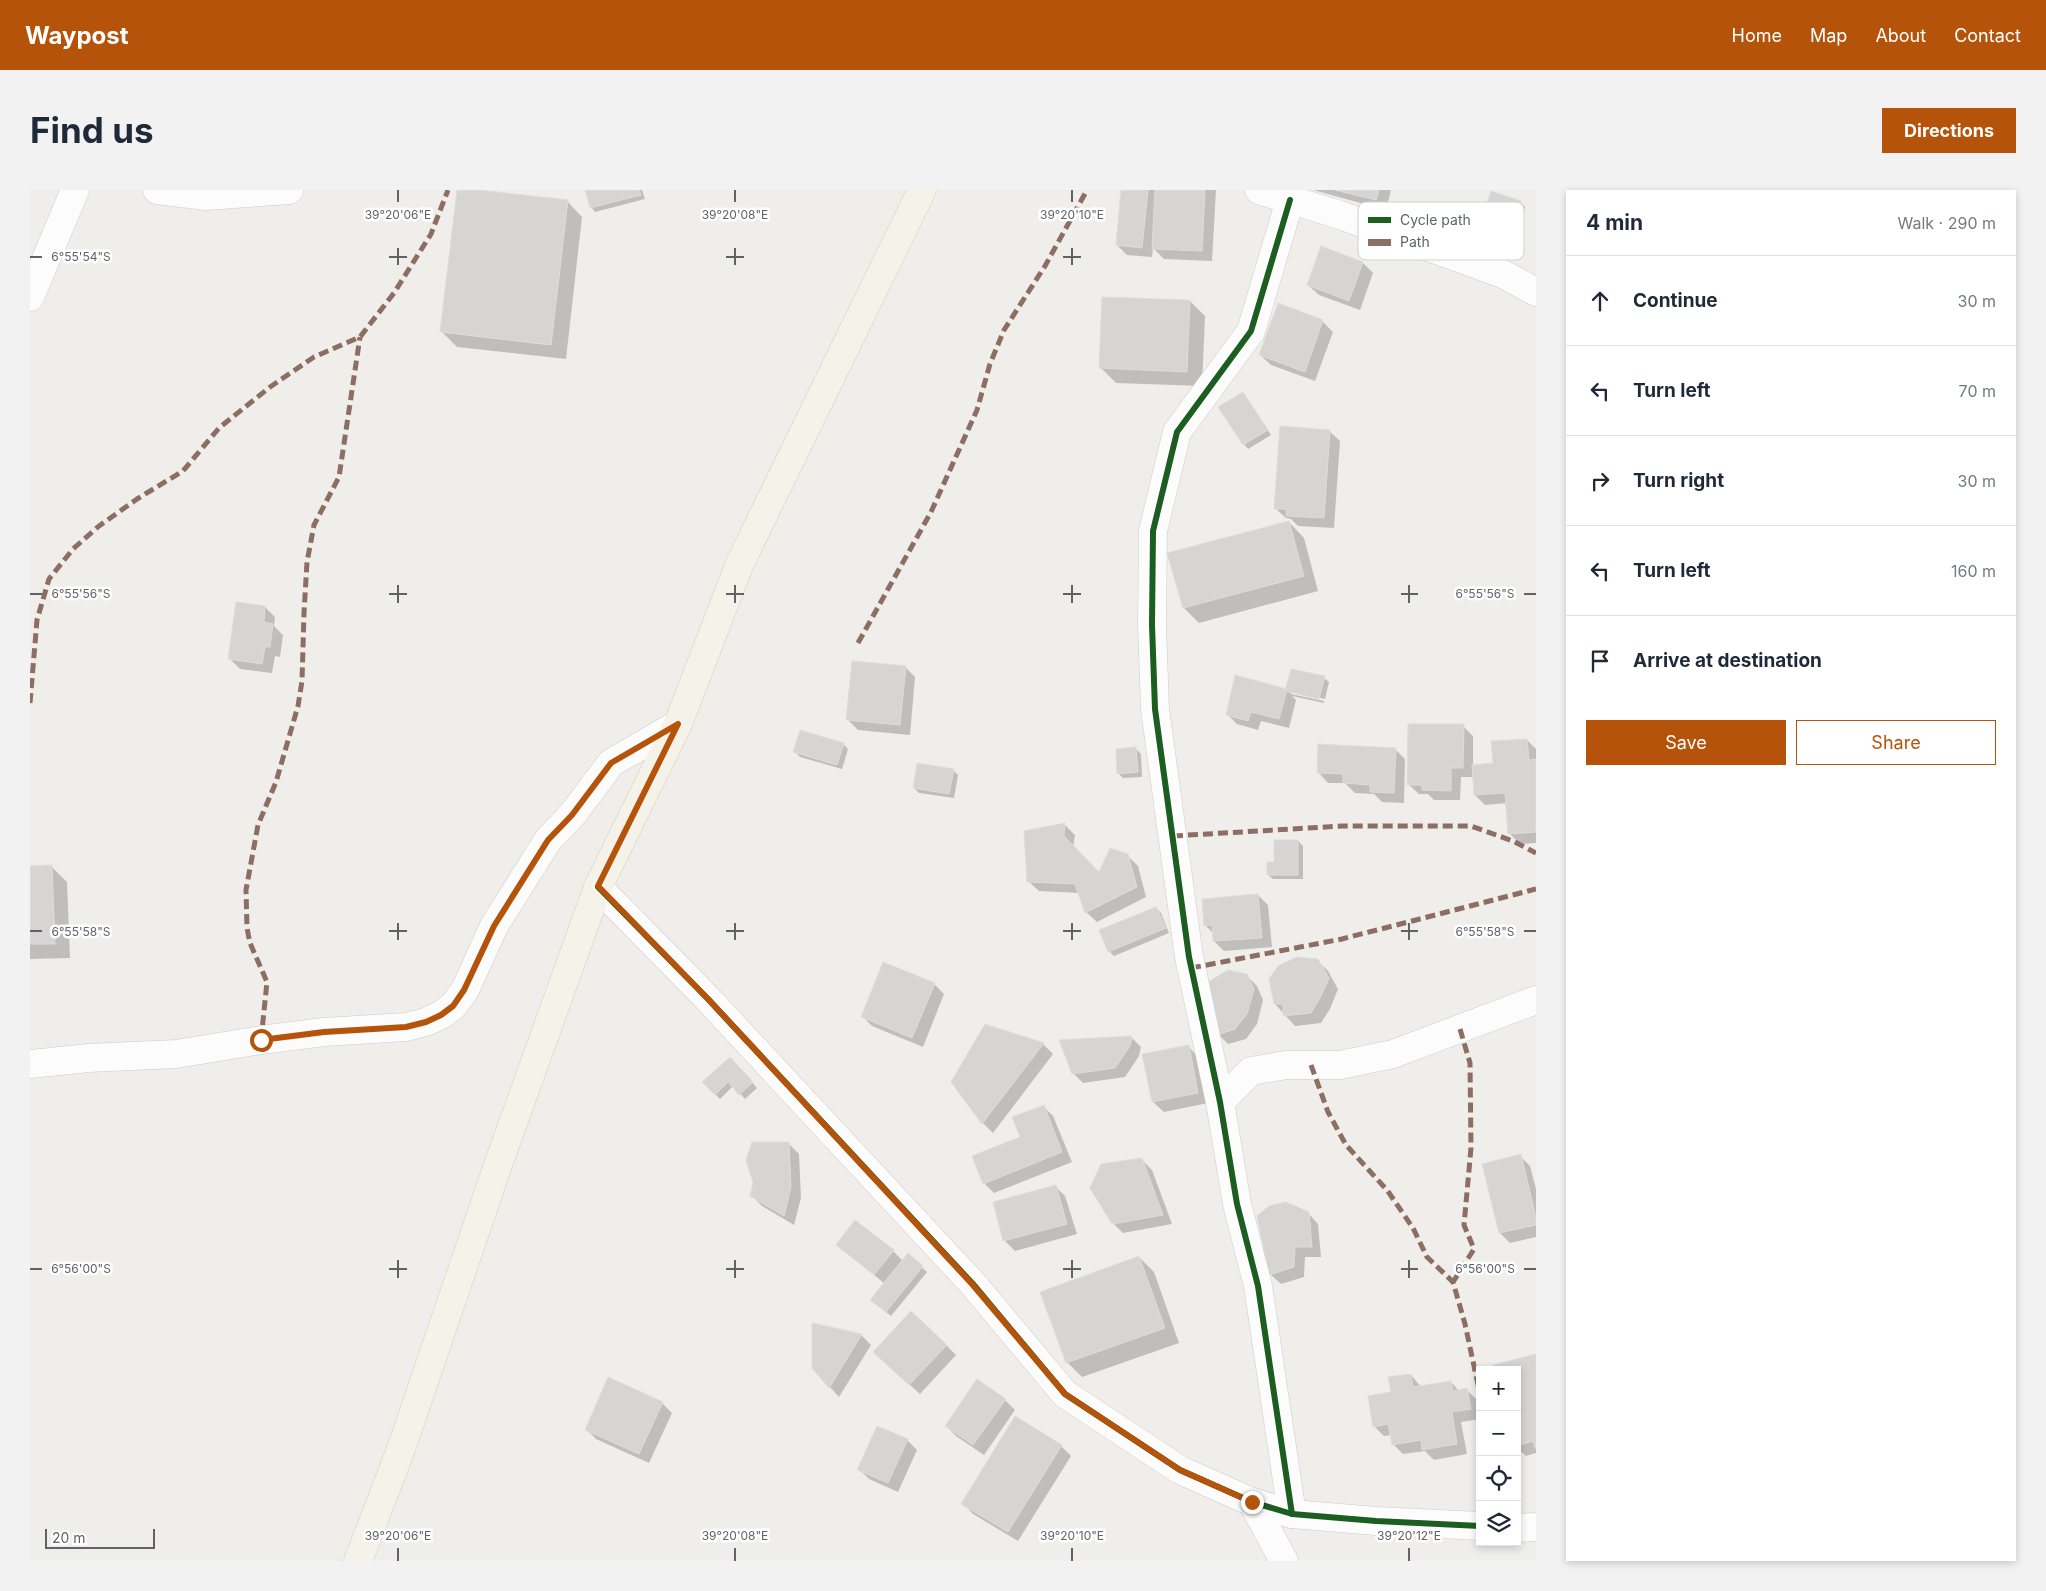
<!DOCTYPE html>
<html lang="en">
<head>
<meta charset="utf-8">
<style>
	:root { --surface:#fff; --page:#f2f2f3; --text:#1f2937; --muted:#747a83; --line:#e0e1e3; --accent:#b45309 }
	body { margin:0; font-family:Inter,sans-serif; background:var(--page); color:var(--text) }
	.controls { position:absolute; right:15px; bottom:15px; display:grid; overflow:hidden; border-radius:0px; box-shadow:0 2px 8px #0003 }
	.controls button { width:45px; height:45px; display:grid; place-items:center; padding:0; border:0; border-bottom:1px solid var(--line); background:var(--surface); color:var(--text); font:25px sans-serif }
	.scale { position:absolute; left:15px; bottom:12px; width:110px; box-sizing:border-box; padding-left:5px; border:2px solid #5f6368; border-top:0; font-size:14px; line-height:18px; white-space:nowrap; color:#5f6368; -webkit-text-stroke:4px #fff; paint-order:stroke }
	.stop { position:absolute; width:15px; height:15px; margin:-11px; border:4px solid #b45309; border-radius:50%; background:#fff }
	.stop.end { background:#b45309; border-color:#fff; box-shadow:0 1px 5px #0008 }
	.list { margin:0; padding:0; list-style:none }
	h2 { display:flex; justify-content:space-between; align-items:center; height:65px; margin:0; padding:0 20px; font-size:21px }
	h2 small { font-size:16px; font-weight:400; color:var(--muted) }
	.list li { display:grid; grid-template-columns:32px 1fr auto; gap:15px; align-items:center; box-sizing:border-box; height:90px; padding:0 20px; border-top:1px solid var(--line) }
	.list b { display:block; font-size:19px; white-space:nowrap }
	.list em { font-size:16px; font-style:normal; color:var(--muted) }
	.actions { display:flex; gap:10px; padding:15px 20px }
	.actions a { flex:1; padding:11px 0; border:1px solid var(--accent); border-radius:0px; text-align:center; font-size:18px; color:var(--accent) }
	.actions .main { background:var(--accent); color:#fff }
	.icon { flex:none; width:28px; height:28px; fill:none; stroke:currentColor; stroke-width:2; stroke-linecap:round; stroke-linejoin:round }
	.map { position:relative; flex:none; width:1506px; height:1371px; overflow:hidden; border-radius:0px }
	header { display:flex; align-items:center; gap:30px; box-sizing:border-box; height:70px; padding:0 25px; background:var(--accent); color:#fff }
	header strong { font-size:24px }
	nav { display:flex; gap:28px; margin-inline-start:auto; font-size:18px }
	.intro { display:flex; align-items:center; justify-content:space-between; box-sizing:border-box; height:120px; padding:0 30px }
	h1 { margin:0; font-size:35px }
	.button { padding:12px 22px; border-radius:0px; background:var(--accent); color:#fff; font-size:18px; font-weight:700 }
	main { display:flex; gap:30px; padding:0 30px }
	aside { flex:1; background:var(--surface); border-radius:0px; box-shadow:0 2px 8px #0003 }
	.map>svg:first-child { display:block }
</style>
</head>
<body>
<header>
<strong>Waypost</strong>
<nav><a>Home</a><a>Map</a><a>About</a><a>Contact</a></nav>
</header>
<div class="intro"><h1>Find us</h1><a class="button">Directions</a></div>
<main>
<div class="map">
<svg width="1506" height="1371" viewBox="0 0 1506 1371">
	<rect width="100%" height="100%" fill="#efeeea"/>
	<!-- shadow -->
	<g fill="#0003">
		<path d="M 428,0 L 537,11 L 552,27 L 536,169 L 427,157 L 412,142 Z"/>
		<path d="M 556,0 L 612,0 L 615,9 L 565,22 L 561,17 Z"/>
		<path d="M 1092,0 L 1186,0 L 1182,71 L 1134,69 L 1123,58 L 1122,67 L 1097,65 L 1087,55 Z"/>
		<path d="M 1283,0 L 1361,0 L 1356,20 Z"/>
		<path d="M 1490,12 L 1495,17 L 1488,36 L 1460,26 L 1456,21 Z"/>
		<path d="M 1292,58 L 1333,73 L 1343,83 L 1330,120 L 1289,105 L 1278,95 Z"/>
		<path d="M 1160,111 L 1175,126 L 1172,196 L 1086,193 L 1071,178 Z"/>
		<path d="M 1249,115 L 1293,132 L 1303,142 L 1285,191 L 1241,175 L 1230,165 Z"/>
		<path d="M 1213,203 L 1241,245 L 1218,259 L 1214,254 Z"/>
		<path d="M 1299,241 L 1310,251 L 1304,338 L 1268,336 L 1261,329 L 1256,328 L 1245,318 Z"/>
		<path d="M 1259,332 L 1274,348 L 1288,401 L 1169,433 L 1154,418 Z"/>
		<path d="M 235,417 L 245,427 L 244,436 L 253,445 L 250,467 L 245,466 L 242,483 L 210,479 L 200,469 Z"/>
		<path d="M 875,477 L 885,487 L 880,545 L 828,540 L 818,530 Z"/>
		<path d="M 1294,488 L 1299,492 L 1295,509 L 1261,501 L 1261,504 L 1294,511 L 1294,513 L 1262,506 L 1266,510 L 1259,538 L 1231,531 L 1228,540 L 1207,534 L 1197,524 Z"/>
		<path d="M 1433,536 L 1443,546 L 1443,576 L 1464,574 L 1497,550 L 1506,559 L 1506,653 L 1490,654 L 1480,644 L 1477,613 L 1455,615 L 1445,605 L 1444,587 L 1431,587 L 1430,610 L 1404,610 L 1398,604 L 1389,604 L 1378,594 Z"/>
		<path d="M 813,554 L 818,559 L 812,579 L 770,567 L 765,562 Z"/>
		<path d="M 1106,559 L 1111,564 L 1112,587 L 1093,588 L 1088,583 Z"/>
		<path d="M 1365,559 L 1375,569 L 1374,613 L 1352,612 L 1344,604 L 1325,603 L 1315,593 L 1298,593 L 1288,582 Z"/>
		<path d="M 923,580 L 928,585 L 924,608 L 889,603 L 884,598 Z"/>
		<path d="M 1035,635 L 1045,645 L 1043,658 L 1069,684 L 1097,665 L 1108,676 L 1116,707 L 1067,732 L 1056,722 L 1050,703 L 1009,701 L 998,691 L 995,642 Z"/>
		<path d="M 1268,651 L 1273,656 L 1273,689 L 1243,689 L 1238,685 L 1245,674 Z"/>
		<path d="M 0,677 L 22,677 L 37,692 L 40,768 L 0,769 Z"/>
		<path d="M 1228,705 L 1238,715 L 1242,757 L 1194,761 L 1184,751 L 1184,744 L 1175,735 Z"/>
		<path d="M 1126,718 L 1131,723 L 1139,743 L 1084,766 L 1079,761 Z"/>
		<path d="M 1288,771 L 1298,781 L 1308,799 L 1300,819 L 1291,833 L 1265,836 L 1245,814 Z"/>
		<path d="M 1216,785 L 1227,796 L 1233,810 L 1227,834 L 1216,849 L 1198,854 L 1188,844 Z"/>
		<path d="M 904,794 L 914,804 L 893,857 L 842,836 L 832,826 Z"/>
		<path d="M 1101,847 L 1111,857 L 1109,866 L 1095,887 L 1053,893 L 1043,883 Z"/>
		<path d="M 1013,854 L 1023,864 L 963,943 L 953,933 L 923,892 Z"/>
		<path d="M 1158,856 L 1168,867 L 1178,913 L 1134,922 L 1123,912 Z"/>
		<path d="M 705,873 L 727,898 L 715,909 L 703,896 L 690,909 L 674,892 Z"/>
		<path d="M 1013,916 L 1023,926 L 1042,972 L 964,1003 L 954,993 L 992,947 Z"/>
		<path d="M 759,954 L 769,964 L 771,1008 L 764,1035 L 732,1016 L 722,1006 Z"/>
		<path d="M 1490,966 L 1500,976 L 1506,999 L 1506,1047 L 1480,1053 L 1470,1043 Z"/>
		<path d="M 1111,969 L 1122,980 L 1142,1034 L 1093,1043 L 1083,1033 Z"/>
		<path d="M 1025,996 L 1035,1006 L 1047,1044 L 985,1061 L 975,1051 L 964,1013 Z"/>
		<path d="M 1278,1023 L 1288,1034 L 1291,1067 L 1275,1067 L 1274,1087 L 1251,1094 L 1240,1084 Z"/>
		<path d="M 808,1055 L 863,1061 L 873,1071 L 878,1065 L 897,1082 L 861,1126 L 846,1114 L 855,1094 Z"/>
		<path d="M 1109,1067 L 1124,1082 L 1149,1153 L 1052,1187 L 1037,1172 Z"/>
		<path d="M 831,1145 L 841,1155 L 809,1207 L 800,1197 Z"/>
		<path d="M 916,1155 L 926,1165 L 890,1204 L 855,1172 Z"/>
		<path d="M 1506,1165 L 1506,1263 L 1496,1266 L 1487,1258 L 1487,1180 Z"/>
		<path d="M 1381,1185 L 1391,1197 L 1421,1192 L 1429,1201 L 1437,1200 L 1447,1210 L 1450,1229 L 1431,1232 L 1437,1264 L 1404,1270 L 1395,1261 L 1373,1264 L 1363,1254 L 1361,1245 L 1354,1246 L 1344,1236 L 1362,1204 Z"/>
		<path d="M 975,1210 L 985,1220 L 954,1265 L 926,1246 L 916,1236 Z"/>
		<path d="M 632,1213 L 642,1223 L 619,1273 L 566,1249 L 556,1239 Z"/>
		<path d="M 877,1250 L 887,1260 L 868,1302 L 839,1289 L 829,1279 Z"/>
		<path d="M 1031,1256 L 1041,1266 L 988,1351 L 943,1324 L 933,1313 Z"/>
	</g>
	<!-- building -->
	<g fill="#d6d5d3" stroke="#deddd9">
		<path d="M 427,0 L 449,0 L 538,10 L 521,155 L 410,142 Z"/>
		<path d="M 555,0 L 609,0 L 611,5 L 560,18 Z"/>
		<path d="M 1091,0 L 1118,0 L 1112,58 L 1086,55 Z"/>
		<path d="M 1125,0 L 1175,0 L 1172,61 L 1122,59 Z"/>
		<path d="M 1305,0 L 1349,0 L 1346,10 Z"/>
		<path d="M 1461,1 L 1491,11 L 1483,32 L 1454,22 Z"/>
		<path d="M 1291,56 L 1333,72 L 1319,111 L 1277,95 Z"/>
		<path d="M 1072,107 L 1160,110 L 1157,182 L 1069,178 Z"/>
		<path d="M 1248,113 L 1293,130 L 1275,182 L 1229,165 Z"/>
		<path d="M 1213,202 L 1238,240 L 1213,255 L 1188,217 Z"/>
		<path d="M 1250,236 L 1300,240 L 1294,328 L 1256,326 L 1257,319 L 1244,319 Z"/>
		<path d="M 1259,331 L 1274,386 L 1153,418 L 1137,363 Z"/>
		<path d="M 206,412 L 235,416 L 234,432 L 243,434 L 240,457 L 235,457 L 232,474 L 198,469 Z"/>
		<path d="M 822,471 L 876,476 L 870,535 L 816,530 Z"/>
		<path d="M 1261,479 L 1295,486 L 1289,509 L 1255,501 Z"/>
		<path d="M 1205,485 L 1257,499 L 1249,529 L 1221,522 L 1218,531 L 1196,525 Z"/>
		<path d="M 1378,534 L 1434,534 L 1433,578 L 1421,578 L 1421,601 L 1392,600 L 1392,595 L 1377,595 Z"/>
		<path d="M 770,540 L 814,553 L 807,575 L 763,562 Z"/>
		<path d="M 1497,549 L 1499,570 L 1506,569 L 1506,642 L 1478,644 L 1475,603 L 1444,605 L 1442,575 L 1463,573 L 1461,551 Z"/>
		<path d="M 1288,554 L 1366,558 L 1364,603 L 1340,602 L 1340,595 L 1313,593 L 1313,584 L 1287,583 Z"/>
		<path d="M 1106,557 L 1108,582 L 1087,584 L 1086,559 Z"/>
		<path d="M 887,573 L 924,579 L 919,604 L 883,598 Z"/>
		<path d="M 1035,633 L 1034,646 L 1069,682 L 1080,658 L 1098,664 L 1107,697 L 1055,723 L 1045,694 L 997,692 L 994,641 Z"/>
		<path d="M 1244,650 L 1268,650 L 1268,685 L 1237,685 L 1237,672 L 1244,672 Z"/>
		<path d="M 22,675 L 25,754 L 0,754 L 0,676 Z"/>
		<path d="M 1228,704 L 1232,748 L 1183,751 L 1182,735 L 1174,736 L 1172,709 Z"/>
		<path d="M 1126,717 L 1136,738 L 1078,762 L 1069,740 Z"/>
		<path d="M 1267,767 L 1288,769 L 1299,788 L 1290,808 L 1281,823 L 1253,826 L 1253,814 L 1244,814 L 1239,789 L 1248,776 Z"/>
		<path d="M 853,772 L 905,793 L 882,848 L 831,827 Z"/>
		<path d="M 1198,780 L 1217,784 L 1224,799 L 1217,824 L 1205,839 L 1187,845 L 1178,792 Z"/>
		<path d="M 955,834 L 1014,853 L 952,934 L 921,892 Z"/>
		<path d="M 1102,846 L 1100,856 L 1085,878 L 1042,884 L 1029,850 Z"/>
		<path d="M 1159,855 L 1168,903 L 1122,912 L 1112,864 Z"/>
		<path d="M 700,867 L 723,892 L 709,905 L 698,892 L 685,905 L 672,892 Z"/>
		<path d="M 1014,915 L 1032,962 L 953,994 L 942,966 L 990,947 L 982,927 Z"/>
		<path d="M 722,952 L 759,952 L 761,997 L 754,1026 L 720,1006 L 723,992 L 716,970 Z"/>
		<path d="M 1491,964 L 1506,1028 L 1506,1035 L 1469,1043 L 1452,974 Z"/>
		<path d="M 1112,968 L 1133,1025 L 1082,1034 L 1060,998 L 1071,974 Z"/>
		<path d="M 1026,995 L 1037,1034 L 973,1051 L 963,1012 Z"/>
		<path d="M 1256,1012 L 1279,1022 L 1282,1057 L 1265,1057 L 1264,1077 L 1239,1085 L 1227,1026 L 1239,1016 Z"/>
		<path d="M 825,1030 L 864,1060 L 844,1085 L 806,1055 Z"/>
		<path d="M 878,1063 L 893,1076 L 856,1122 L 840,1110 Z"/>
		<path d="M 1109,1066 L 1135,1138 L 1036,1173 L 1010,1102 Z"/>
		<path d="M 881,1121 L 917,1155 L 879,1195 L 843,1162 Z"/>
		<path d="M 782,1133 L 832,1144 L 799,1198 L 782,1178 Z"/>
		<path d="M 1506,1164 L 1506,1258 L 1505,1258 L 1503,1251 L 1487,1256 L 1487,1180 L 1464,1180 L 1463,1175 Z"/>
		<path d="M 1381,1184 L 1383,1197 L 1421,1191 L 1423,1201 L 1437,1198 L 1441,1219 L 1422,1222 L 1427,1254 L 1392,1260 L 1391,1250 L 1362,1255 L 1358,1234 L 1343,1237 L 1338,1206 L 1361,1202 L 1358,1187 Z"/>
		<path d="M 578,1187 L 633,1212 L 609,1264 L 555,1240 Z"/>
		<path d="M 947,1189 L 976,1209 L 943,1255 L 915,1236 Z"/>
		<path d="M 985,1226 L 1032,1255 L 978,1342 L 931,1314 Z"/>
		<path d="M 847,1236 L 878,1249 L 858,1293 L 827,1280 Z"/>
	</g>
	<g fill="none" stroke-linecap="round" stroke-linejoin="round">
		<!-- minor casing -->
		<g stroke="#cbcccc" stroke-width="29">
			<g id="minor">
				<path d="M 127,0 L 176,6 L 259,0"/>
				<path d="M 1229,0 L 1310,25 L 1473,84 L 1506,102"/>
				<path d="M 1260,10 L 1221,141 L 1147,242 L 1123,341 L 1122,435 L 1125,519 L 1159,767 L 1190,912 L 1207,1014 L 1228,1096 L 1262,1324"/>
				<path d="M 0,107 L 45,0"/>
				<path d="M 568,697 L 678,809 L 943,1094 L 1035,1204 L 1150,1280 L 1222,1312 L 1262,1324 L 1346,1331 L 1450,1336"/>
				<path d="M 0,874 L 59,868 L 146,864 L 231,850 L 294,842 L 376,837 L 396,832 L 411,825 L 423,816 L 435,800 L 464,736 L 518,650 L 542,625 L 581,573 L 648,534"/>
				<path d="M 1190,912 L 1221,881 L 1256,875 L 1310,875 L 1363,864 L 1506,810"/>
				<path d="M 1222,1312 L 1254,1371"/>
				<path d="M 1487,1338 L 1506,1337"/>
			</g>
		</g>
		<!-- major casing -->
		<g stroke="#d7ceb8" stroke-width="29">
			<path id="major" d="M 328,1371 L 370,1262 L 469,972 L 568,697 L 648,534 L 710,373 L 892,0"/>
		</g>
		<!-- minor -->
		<use href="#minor" stroke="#fdfcfc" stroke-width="28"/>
		<!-- major -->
		<use href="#major" stroke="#f4f2e9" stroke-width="28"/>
		<!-- quiet -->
		<g stroke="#8d6e63" stroke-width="5" stroke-dasharray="10 5" stroke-linecap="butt">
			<path d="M 828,453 L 901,322 L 947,220 L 960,174 L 974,140 L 1015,76 L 1057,0"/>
			<path d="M 0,513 L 7,430 L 19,389 L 43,359 L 69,336 L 107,309 L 153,281 L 189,238 L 240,197 L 284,167 L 330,147 L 364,103 L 401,44 L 418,0"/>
			<path d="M 1143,646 L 1313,636 L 1441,636 L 1483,651 L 1506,663"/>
			<path d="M 1161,778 L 1312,749 L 1506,699"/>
			<path d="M 1430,839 L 1440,873 L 1441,958 L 1434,1035 L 1444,1059 L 1423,1092 L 1435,1134 L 1450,1204"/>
			<path d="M 231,850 L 237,792 L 220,753 L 217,738 L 216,700 L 228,635 L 246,592 L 268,516 L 272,491 L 274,423 L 277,372 L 284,335 L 309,287 L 330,147"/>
			<path d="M 1281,875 L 1298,922 L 1316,955 L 1357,1000 L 1383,1038 L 1397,1067 L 1423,1092"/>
		</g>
		<!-- cycleway casing -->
		<g stroke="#fff" stroke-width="9">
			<g id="cycleway">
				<path d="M 1260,10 L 1221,141 L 1147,242 L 1123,341 L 1122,435 L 1125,519 L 1159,767 L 1190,912 L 1207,1014 L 1228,1096 L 1262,1324"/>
				<path d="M 568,697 L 678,809 L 943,1094 L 1035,1204 L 1150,1280 L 1222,1312 L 1262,1324 L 1346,1331 L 1450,1336"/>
			</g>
		</g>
		<!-- cycleway -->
		<use href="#cycleway" stroke="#1b5e20" stroke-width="6"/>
	</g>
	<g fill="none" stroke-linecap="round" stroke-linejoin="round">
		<!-- route -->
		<path stroke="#b45309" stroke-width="6" d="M 231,850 L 294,842 L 376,837 L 396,832 L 411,825 L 423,816 L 434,800 L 464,736 L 518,650 L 542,625 L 581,573 L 648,534 L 568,696 L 678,809 L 942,1094 L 1035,1204 L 1150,1280 L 1222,1312"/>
	</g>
	<!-- ticks -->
	<path fill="none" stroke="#5f6368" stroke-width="2" d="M 368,0 L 368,12M 705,0 L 705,12M 1042,0 L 1042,12M 368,58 L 368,75M 705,58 L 705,75M 1042,58 L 1042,75M 0,67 L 12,67M 359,67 L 377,67M 696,67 L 714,67M 1033,67 L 1051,67M 368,395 L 368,413M 705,395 L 705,413M 1042,395 L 1042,413M 1379,395 L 1379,413M 0,404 L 12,404M 359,404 L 377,404M 696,404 L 714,404M 1033,404 L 1051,404M 1371,404 L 1388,404M 1494,404 L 1506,404M 368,733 L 368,750M 705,733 L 705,750M 1042,733 L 1042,750M 1379,733 L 1379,750M 0,741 L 12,741M 359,741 L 377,741M 696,741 L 714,741M 1033,741 L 1051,741M 1371,741 L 1388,741M 1494,741 L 1506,741M 368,1070 L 368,1088M 705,1070 L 705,1088M 1042,1070 L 1042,1088M 1379,1070 L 1379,1088M 0,1079 L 12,1079M 359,1079 L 377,1079M 696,1079 L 714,1079M 1033,1079 L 1051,1079M 1371,1079 L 1388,1079M 1494,1079 L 1506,1079M 368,1358 L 368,1371M 705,1358 L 705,1371M 1042,1358 L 1042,1371M 1379,1358 L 1379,1371"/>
	<!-- legend -->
	<rect x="1328" y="12" width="166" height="58" rx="8" fill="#fff" stroke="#cfd0d2" stroke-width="1"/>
	<rect x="1338" y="27" width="23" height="6" fill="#1b5e20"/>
	<rect x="1338" y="49" width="23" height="7" fill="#8d6e63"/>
	<g font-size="14" fill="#5f6368">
		<text x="1370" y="35">Cycle path</text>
		<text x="1370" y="57">Path</text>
	</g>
	<g font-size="12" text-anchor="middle" fill="#5f6368" stroke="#fff" stroke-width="5" stroke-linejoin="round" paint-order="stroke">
		<text x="368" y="29">39°20'06"E</text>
		<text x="705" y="29">39°20'08"E</text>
		<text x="1042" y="29">39°20'10"E</text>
		<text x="51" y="71">6°55'54"S</text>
		<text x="51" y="408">6°55'56"S</text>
		<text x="1455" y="408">6°55'56"S</text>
		<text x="51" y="746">6°55'58"S</text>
		<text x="1455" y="746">6°55'58"S</text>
		<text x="51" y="1083">6°56'00"S</text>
		<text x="1455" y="1083">6°56'00"S</text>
		<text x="368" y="1350">39°20'06"E</text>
		<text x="705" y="1350">39°20'08"E</text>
		<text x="1042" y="1350">39°20'10"E</text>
		<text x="1379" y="1350">39°20'12"E</text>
	</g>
</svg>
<div class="controls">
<button>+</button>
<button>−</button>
<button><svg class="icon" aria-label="locate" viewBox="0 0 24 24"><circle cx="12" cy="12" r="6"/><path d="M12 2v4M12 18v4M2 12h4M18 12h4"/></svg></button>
<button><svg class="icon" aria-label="layers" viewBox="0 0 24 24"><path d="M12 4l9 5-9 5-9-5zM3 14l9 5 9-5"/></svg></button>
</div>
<div class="scale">20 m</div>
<div class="stop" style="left:231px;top:850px"></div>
<div class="stop end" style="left:1222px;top:1312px"></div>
</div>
<aside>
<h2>4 min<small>Walk · 290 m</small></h2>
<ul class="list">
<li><svg class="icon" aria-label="ahead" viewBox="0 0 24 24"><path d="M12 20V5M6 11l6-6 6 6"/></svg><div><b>Continue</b></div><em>30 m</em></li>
<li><svg class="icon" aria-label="left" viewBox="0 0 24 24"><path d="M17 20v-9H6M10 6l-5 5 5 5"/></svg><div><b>Turn left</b></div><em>70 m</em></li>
<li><svg class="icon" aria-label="right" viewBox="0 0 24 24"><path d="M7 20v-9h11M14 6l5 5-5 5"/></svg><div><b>Turn right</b></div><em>30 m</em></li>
<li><svg class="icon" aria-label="left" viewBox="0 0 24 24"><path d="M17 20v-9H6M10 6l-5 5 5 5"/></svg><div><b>Turn left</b></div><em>160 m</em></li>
<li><svg class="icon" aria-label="arrive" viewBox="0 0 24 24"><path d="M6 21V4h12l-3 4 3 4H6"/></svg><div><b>Arrive at destination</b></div></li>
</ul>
<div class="actions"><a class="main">Save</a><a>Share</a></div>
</aside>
</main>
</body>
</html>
